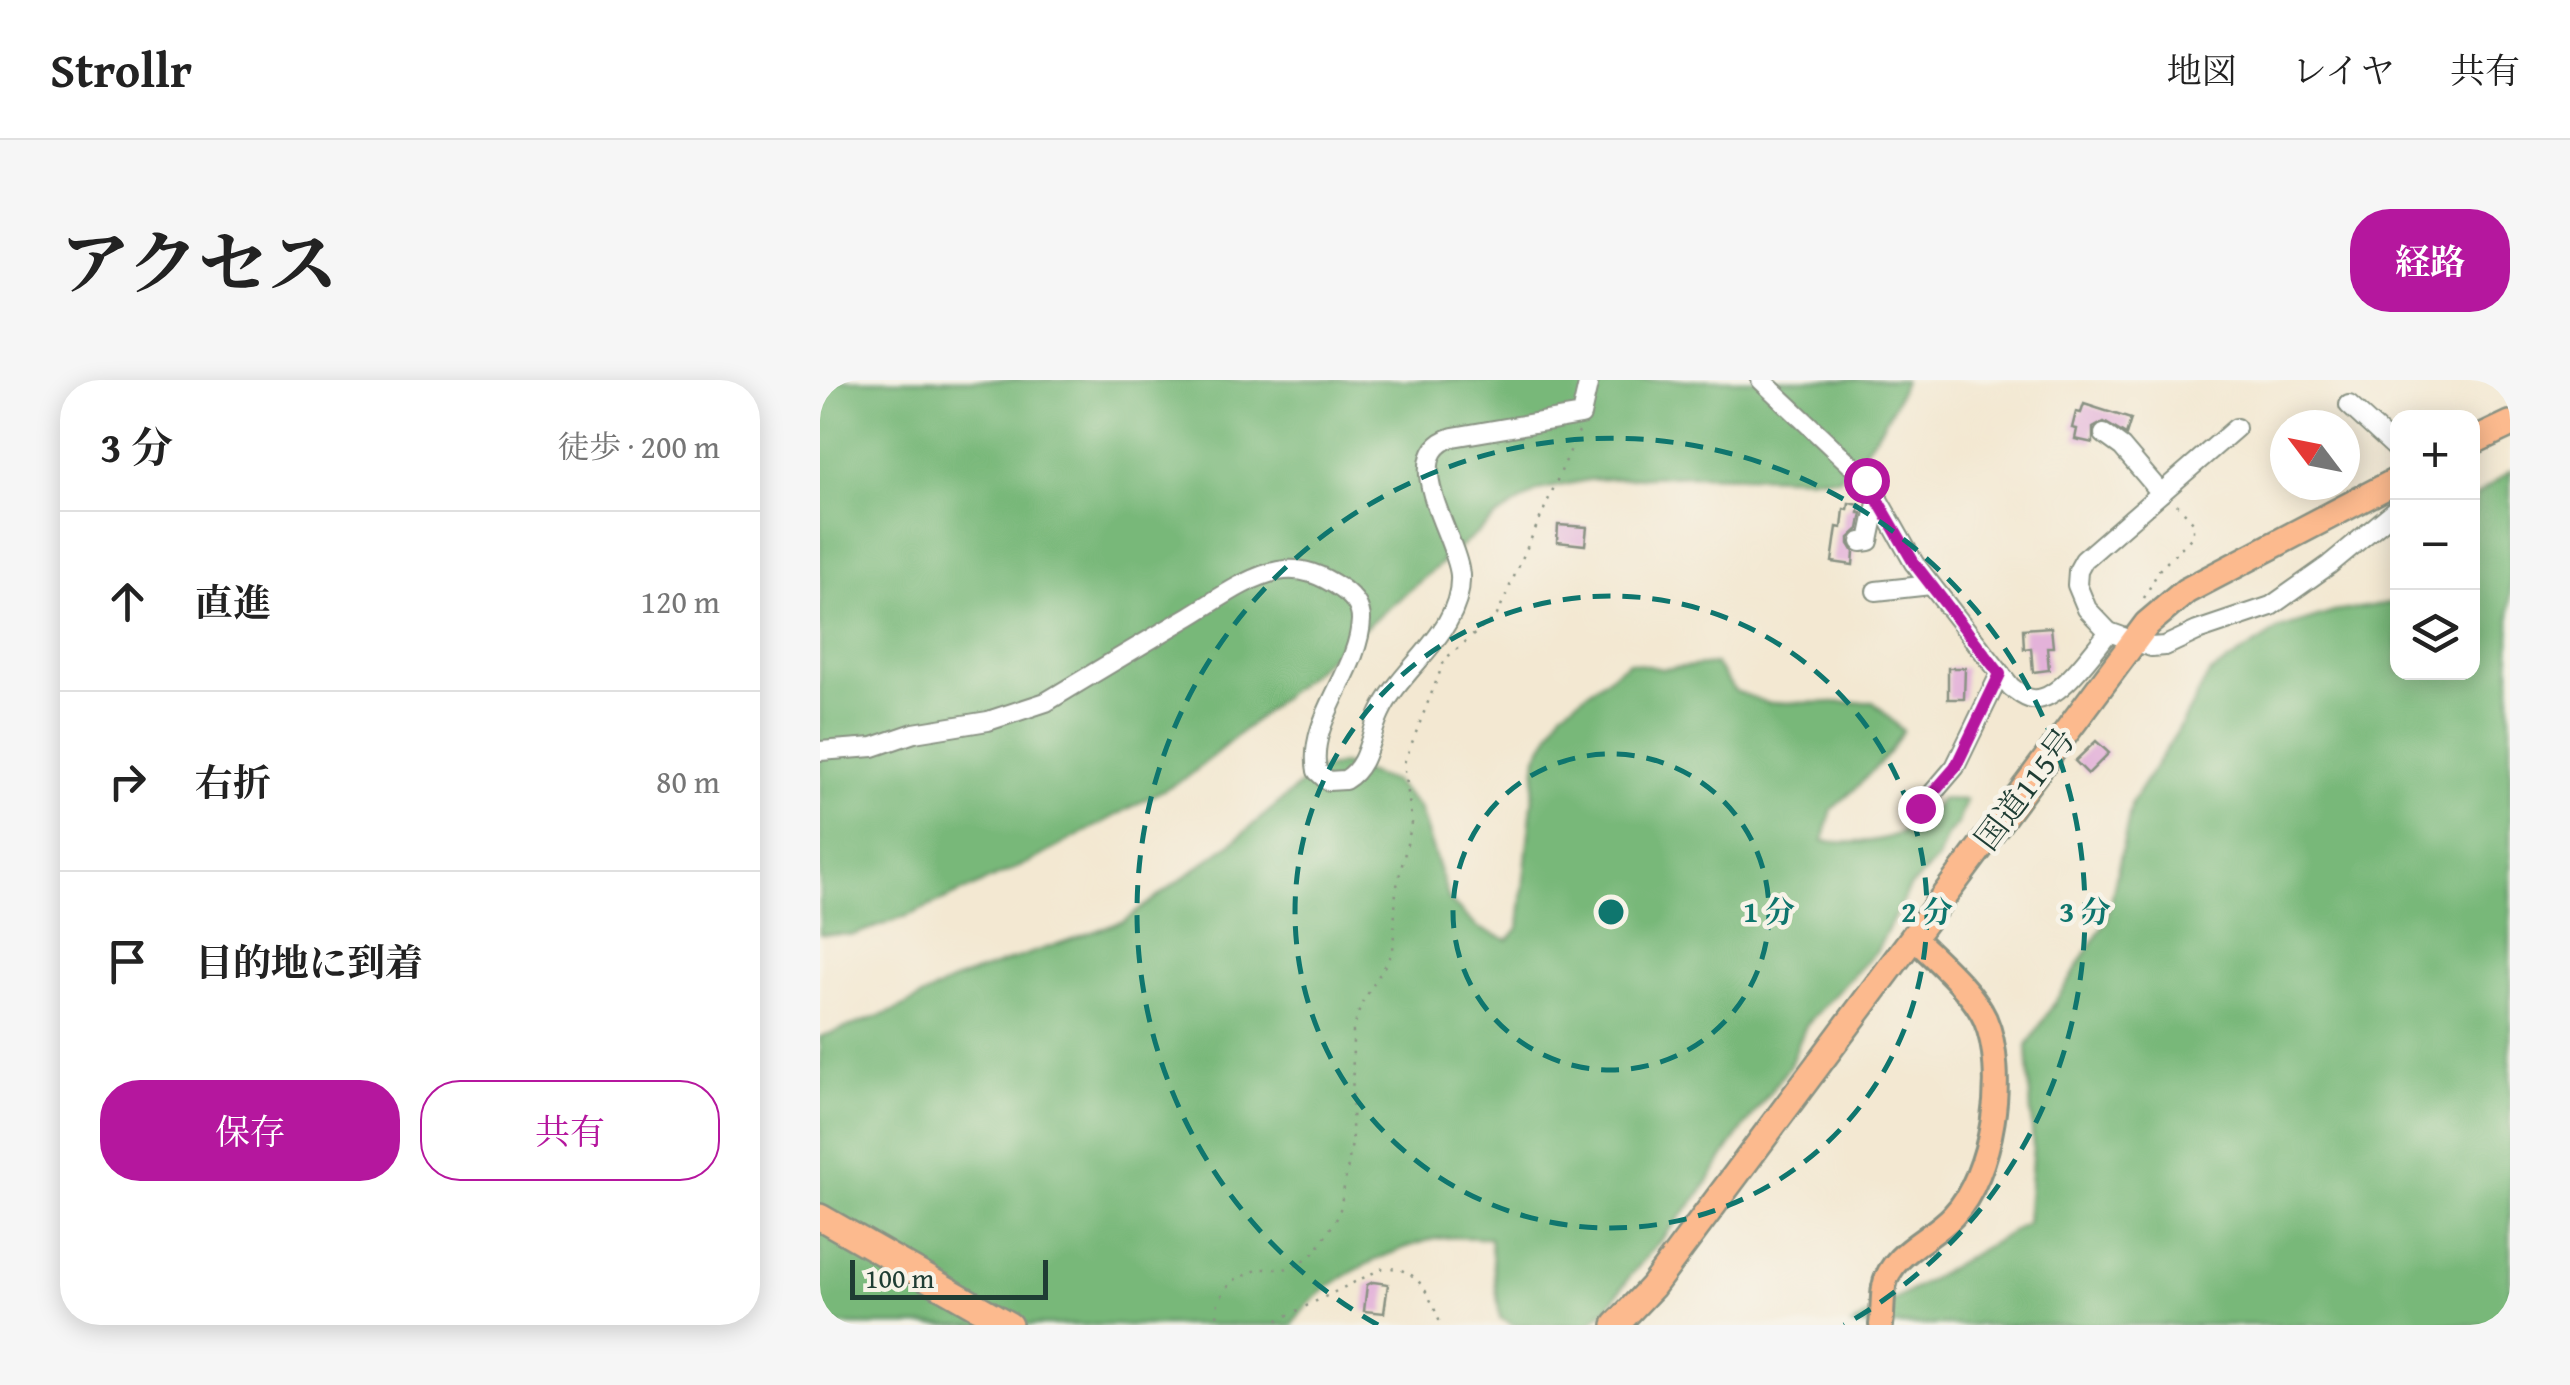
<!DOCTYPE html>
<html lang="ja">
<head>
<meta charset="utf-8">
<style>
	:root { --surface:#fff; --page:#f6f6f6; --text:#222; --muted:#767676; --line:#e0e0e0; --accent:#b5179e }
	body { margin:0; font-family:"Gentium Book Plus","Noto Serif JP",serif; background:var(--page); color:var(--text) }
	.controls { position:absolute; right:30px; top:30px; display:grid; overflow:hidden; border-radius:20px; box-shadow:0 5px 25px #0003 }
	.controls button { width:90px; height:90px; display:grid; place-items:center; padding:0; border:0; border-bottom:2px solid var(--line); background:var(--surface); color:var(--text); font:50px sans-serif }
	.compass { position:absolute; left:1450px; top:30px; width:90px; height:90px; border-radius:50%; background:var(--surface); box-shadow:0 5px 25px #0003; rotate:302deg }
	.scale { position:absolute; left:30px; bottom:25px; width:198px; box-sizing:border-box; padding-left:10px; border:5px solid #1f3d34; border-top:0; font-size:28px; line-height:35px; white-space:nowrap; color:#1f3d34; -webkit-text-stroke:8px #f7f3e8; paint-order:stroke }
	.stop { position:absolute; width:30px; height:30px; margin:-22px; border:8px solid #b5179e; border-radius:50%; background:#fff }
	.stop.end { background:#b5179e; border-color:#fff; box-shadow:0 2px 10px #0008 }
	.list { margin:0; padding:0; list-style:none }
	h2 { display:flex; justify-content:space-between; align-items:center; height:130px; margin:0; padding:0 40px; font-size:42px }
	h2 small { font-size:32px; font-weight:400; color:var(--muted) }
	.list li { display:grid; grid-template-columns:65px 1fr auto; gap:30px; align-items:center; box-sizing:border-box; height:180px; padding:0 40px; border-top:2px solid var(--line) }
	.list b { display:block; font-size:38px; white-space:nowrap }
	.list em { font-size:32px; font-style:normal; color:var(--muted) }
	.actions { display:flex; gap:20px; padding:30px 40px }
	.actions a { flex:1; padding:22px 0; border:2px solid var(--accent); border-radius:40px; text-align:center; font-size:35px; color:var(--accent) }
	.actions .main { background:var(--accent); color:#fff }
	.icon { flex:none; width:55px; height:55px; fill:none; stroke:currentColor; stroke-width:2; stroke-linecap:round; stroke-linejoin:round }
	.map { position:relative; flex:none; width:1690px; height:945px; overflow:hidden; border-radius:40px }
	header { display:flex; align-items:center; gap:60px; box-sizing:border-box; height:140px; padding:0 50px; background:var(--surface); border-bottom:2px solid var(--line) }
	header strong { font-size:48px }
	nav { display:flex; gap:55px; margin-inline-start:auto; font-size:35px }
	.intro { display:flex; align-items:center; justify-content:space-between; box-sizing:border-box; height:240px; padding:0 60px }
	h1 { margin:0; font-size:70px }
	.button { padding:25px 45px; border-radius:40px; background:var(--accent); color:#fff; font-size:35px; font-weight:700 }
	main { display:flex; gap:60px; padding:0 60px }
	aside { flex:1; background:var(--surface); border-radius:40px; box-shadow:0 5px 25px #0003 }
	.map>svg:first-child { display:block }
</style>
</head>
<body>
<header>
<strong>Strollr</strong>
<nav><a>地図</a><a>レイヤ</a><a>共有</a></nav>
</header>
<div class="intro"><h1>アクセス</h1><a class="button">経路</a></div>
<main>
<aside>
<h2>3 分<small>徒歩 · 200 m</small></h2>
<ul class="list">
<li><svg class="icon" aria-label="ahead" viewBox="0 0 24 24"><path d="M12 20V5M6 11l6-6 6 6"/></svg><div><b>直進</b></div><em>120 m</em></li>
<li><svg class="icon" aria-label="right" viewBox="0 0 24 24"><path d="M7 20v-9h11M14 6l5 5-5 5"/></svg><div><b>右折</b></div><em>80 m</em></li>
<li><svg class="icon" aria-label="arrive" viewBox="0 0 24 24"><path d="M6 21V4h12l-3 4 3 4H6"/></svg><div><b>目的地に到着</b></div></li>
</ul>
<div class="actions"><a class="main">保存</a><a>共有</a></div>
</aside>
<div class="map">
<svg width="1690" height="945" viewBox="0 0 1690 945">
	<rect width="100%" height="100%" fill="#f7f3e8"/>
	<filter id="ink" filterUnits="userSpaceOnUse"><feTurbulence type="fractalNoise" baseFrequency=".01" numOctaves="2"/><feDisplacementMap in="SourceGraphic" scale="20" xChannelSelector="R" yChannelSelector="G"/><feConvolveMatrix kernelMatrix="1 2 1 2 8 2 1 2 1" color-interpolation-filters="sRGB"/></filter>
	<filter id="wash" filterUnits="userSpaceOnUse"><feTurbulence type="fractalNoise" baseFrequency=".0048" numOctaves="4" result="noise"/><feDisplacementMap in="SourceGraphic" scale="40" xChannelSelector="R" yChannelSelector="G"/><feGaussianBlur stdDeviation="2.25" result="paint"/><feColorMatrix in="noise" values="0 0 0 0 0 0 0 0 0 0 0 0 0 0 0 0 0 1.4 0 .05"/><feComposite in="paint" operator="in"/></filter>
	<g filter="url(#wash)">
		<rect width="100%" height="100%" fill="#f3e8d2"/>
		<!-- forest -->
		<g fill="#78b879" stroke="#4c7a56" stroke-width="2.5">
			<path d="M 0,0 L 1084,0 C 1072,38 1047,70 1019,98 L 868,95 L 768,100 L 719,110 L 675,138 L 369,396 L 208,483 L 85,537 L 33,555 L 0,554 Z"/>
			<path d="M 1690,91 L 1690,945 L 1032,945 L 1207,843 L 1213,767 L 1207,666 L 1287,540 L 1312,422 L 1359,349 L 1389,294 L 1460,249 L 1514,232 L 1577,222 L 1578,292 L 1652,292 L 1652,145 L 1656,116 Z"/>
			<path d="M 809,282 L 842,289 L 895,284 L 915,311 L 948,323 L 1053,322 L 1083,351 L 1068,374 L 1035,409 L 1012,429 L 1003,461 C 1051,466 1091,460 1121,419 L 1146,420 L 1138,443 L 1127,456 L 1118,479 L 1090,507 L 1057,570 L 986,645 L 970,685 L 911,765 L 880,814 L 810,896 L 787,929 L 768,945 L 694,945 L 680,938 L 670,858 C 650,858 625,855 606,861 C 562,874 495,904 473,945 L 0,945 L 0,657 L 74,631 L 137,599 L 304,541 L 414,461 L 497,391 L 522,384 L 574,402 L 599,428 L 629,520 L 658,548 L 688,560 L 699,547 L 717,377 L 742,331 Z"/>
		</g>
		<g id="blocks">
			<!-- building -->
			<g fill="#e3b2d9">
				<path d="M 1264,24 L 1311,39 L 1306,55 L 1284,42 L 1273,48 L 1273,63 L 1255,59 L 1257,49 L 1252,48 L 1256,32 L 1261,33 Z"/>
				<path d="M 1029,123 L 1040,125 L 1039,133 L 1042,133 L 1039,149 L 1029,158 L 1029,164 L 1034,172 L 1033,185 L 1012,182 L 1017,147 L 1022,148 L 1024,129 L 1028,130 Z"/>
				<path d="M 738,145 L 767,147 L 765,165 L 737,162 Z"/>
				<path d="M 1231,247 L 1233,267 L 1227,267 L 1229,290 L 1213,292 L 1211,268 L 1204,269 L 1203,249 Z"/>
				<path d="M 1128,288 L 1145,288 L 1144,319 L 1128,319 Z"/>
				<path d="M 1276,361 L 1289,373 L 1268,394 L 1255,381 Z"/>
				<path d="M 553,902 L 568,904 L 564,933 L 544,931 L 547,905 Z"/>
			</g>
		</g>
	</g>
	<g filter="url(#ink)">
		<use href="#blocks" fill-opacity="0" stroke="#899283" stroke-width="2.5"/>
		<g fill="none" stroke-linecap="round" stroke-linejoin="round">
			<!-- minor casing -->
			<g stroke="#899283" stroke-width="22">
				<g id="minor">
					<path d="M 941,0 L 1047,100 L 1094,183 L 1191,307 C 1197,311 1204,318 1212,319 C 1238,323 1273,271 1289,252"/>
					<path d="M 1529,25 L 1578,70"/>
					<path d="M 1416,48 L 1264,180 L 1258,191 L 1257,205 L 1267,229 L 1289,252 L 1331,267 L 1345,266 L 1377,251 L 1451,226 L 1509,185 L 1578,128"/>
					<path d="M 1284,54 L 1302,67 L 1341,113"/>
					<path d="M 1041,162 L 1049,161 L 1058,118"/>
					<path d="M 1056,211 L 1111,205"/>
					<path d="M 0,371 L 53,367 L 94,353 L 168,341 L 226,322 C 274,293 322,264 370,236 C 397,220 427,197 458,191 C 482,186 503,196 522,209 C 533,217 541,226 541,240 C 539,292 487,340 497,391 L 508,401 L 525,400 C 549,386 549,356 560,333 C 581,287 643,251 640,195 C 637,157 576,75 633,57 L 761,35 L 769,0"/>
					<path d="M 1100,428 L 1135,387 L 1180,294"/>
				</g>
			</g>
			<!-- major casing -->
			<g stroke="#899283" stroke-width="28">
				<path id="major" d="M 1061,945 C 1063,932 1062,919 1064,907 C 1070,873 1112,859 1133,836 C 1173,794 1188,692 1165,639 C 1151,609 1117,581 1094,558"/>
			</g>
			<!-- highway casing -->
			<g stroke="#899283" stroke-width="30">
				<g id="highway">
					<path d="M 1652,62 L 1690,44"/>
					<path d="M 0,837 L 189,945"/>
					<path d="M 796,945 L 832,907 L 1327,244 L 1366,211 L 1578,100"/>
				</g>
			</g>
			<!-- path -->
			<g stroke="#899283" stroke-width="2.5" stroke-dasharray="2.5 8" stroke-linecap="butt">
				<path d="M 1324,218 L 1339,190 L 1373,156 L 1373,142 L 1355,122"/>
				<path d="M 401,945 L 397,940 L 398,921 L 412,901 L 439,889 L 464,889 L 478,885 L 496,871 L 519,835 L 532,763 L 533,650 L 541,625 L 573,572 L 576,510 L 592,443 L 584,383 L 625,279 L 677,235 L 759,51"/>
				<path d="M 448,945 L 563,888 C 600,886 609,916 621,945"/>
			</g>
			<!-- minor -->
			<use href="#minor" stroke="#fff" stroke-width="18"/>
			<!-- major -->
			<use href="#major" stroke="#fcba8e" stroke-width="22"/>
			<!-- highway -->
			<use href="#highway" stroke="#fcba8e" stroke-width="25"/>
		</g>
	</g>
	<g fill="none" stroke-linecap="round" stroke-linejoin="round" filter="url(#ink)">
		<!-- route -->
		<path stroke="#b5179e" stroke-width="12" d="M 1046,100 L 1094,183 L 1180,294 L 1135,388 L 1100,428"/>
	</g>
	<!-- distance rings -->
	<g fill="none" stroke="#0f766e" stroke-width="5" stroke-dasharray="18 12">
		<circle cx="791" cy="532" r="158"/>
		<circle cx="791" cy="532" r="316"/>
		<path d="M558 945A474 474 0 1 1 1024 945"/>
	</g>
	<g text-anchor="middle" stroke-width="9" stroke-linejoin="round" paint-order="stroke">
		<!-- street labels -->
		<g font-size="32" fill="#1f3d34" stroke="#f7f3e8">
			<text transform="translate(1205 409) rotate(-53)" y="11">国道115号</text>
		</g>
	</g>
	<circle cx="791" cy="532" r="15" fill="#0f766e" stroke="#f7f3e8" stroke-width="5"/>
	<g font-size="30" text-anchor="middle" font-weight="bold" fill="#0f766e" stroke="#f7f3e8" stroke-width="9" stroke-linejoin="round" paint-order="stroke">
		<text x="949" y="542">1 分</text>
		<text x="1107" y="542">2 分</text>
		<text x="1265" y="542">3 分</text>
	</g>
</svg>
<div class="controls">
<button>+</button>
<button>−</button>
<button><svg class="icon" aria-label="layers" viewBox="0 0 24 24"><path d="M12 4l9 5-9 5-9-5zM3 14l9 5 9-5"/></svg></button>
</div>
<svg class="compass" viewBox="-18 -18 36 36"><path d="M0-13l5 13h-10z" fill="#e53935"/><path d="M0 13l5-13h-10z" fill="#767676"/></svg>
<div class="scale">100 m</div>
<div class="stop" style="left:1046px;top:100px"></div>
<div class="stop end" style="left:1100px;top:428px"></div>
</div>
</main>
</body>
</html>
